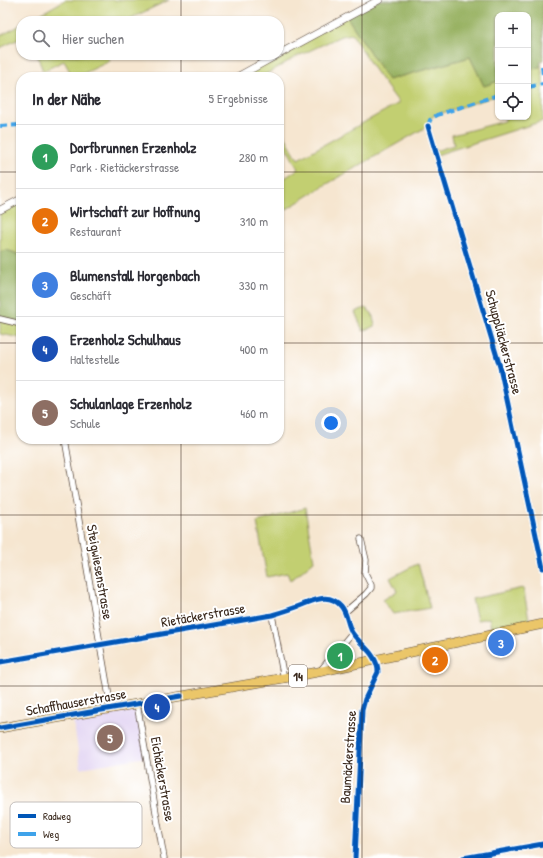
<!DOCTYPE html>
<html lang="de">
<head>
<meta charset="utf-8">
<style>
	:root { --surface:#fff; --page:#f2f2f3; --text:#2b2b33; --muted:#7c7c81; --line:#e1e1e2; --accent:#111827 }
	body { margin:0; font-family:"Patrick Hand",sans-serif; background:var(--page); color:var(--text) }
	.controls { position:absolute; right:12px; top:12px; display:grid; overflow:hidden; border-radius:8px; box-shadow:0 1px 3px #0004 }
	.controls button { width:36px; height:36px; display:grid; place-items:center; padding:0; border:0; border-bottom:1px solid var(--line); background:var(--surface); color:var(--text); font:20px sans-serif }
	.you { position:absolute; left:331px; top:423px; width:14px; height:14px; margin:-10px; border:3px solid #fff; border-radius:50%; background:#1a73e8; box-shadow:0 0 0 6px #1a73e833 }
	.badge { display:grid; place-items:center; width:26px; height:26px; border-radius:50%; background:var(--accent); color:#fff; font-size:13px; font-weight:700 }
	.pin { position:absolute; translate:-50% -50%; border:2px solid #fff; box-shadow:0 1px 4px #0006 }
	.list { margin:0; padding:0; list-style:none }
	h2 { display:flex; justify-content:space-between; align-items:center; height:52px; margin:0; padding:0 16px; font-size:17px }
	h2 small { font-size:13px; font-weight:400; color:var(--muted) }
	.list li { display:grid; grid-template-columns:26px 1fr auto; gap:12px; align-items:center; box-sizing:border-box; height:64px; padding:0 16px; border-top:1px solid var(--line) }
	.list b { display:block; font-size:15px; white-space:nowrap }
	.list p { margin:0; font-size:13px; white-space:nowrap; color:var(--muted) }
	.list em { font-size:13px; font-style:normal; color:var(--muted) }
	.icon { flex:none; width:22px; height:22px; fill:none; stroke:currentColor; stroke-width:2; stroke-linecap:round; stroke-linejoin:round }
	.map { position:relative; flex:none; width:543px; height:858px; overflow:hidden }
	.search { position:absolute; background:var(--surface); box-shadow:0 1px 3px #0004; left:16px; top:16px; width:268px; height:44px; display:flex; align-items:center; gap:10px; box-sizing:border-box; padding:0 14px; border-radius:16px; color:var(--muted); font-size:15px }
	.panel { position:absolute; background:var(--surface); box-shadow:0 1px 3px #0004; left:16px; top:72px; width:268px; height:372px; border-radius:16px }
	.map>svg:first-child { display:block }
</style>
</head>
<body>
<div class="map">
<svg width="543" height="858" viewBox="0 0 543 858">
	<rect width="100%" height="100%" fill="#fff"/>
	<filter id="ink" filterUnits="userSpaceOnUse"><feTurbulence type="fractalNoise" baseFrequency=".025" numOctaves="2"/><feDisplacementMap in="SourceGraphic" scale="8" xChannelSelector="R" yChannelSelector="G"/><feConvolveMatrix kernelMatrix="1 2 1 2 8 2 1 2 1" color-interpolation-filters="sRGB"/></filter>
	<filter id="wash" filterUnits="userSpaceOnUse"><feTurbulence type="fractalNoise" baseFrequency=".012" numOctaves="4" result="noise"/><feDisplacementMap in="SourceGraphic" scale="16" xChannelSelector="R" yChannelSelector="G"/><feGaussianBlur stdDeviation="0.9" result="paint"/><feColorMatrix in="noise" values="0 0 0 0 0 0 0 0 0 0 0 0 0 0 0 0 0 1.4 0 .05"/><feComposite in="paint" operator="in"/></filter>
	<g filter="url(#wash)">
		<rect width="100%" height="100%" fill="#f6e6d0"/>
		<!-- built -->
		<path fill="#e2d4f3" d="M 139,710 L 147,757 L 81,768 L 73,719 Z"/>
		<!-- green -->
		<g fill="#c2cf71" stroke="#7e7c48">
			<path d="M 65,0 L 169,0 L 125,21 L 28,21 Z"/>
			<path d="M 347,17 L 388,80 L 470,57 L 484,86 L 498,81 L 498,95 L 433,116 L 430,120 L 428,126 L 322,187 L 279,214 L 279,182 L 298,169 L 279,134 L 279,126 L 298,159 L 399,103 L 375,71 L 352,34 L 341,36 L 294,58 L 261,77 L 237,77 Z"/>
			<path d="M 21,25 L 21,38 L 0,48 L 0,36 Z"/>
			<path d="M 37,55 L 107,55 L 110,61 L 76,77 L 73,77 L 64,61 L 43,71 Z"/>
			<path d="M 541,66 L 543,78 L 543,121 L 436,155 L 435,151 L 454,145 L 452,135 L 505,121 L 505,117 L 528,117 L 528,71 Z"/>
			<path d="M 21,199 L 21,257 C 15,251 8,250 0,252 L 0,210 Z"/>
			<path d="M 365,308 L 372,313 L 375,326 L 363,331 L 355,312 Z"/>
			<path d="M 0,319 L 21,324 L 21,338 L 0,334 Z"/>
			<path d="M 305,508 L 314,561 L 295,577 L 290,580 L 287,573 L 267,577 L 257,522 Z"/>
			<path d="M 417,564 L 419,567 L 430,608 L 393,614 L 383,600 L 397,591 L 390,578 Z"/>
			<path d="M 523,588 L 530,624 L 492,632 L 489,618 L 477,620 L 472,599 Z"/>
			<path d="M 339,652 L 350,661 L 331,664 L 332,660 L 333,660 L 333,659 Z"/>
		</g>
		<!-- forest -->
		<g fill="#99b263" stroke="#6a6e40">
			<path d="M 379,0 L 543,0 L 543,60 L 541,61 L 541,66 L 528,71 L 528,15 L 498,15 L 498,81 L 484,86 L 470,57 L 388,80 L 347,17 Z"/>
			<path d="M 7,250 L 19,255 L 21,257 L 21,324 L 0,319 L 0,252 Z"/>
		</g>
	</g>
	<g filter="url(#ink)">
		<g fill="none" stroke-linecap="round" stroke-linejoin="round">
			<!-- minor casing -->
			<g stroke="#574639" stroke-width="7">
				<g id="minor">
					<path d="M 428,126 L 500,367 L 543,568"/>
					<path d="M 0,319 L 21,324"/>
					<path d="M 65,439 L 111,708"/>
					<path d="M 345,612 L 366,594 L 371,588 L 371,585 L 365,573 L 366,560 L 361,539"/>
					<path d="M 272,615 L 284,679"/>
					<path d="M 0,662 L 272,615 C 282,612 292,609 302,605 C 315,600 329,592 341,606 C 348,614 347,626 353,634 C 362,646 378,655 378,672 L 365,699 L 362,710 L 355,858"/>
					<path d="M 320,671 L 352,633"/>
					<path d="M 137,704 L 164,858"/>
					<path d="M 463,858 L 543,844"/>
				</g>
			</g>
			<!-- tertiary casing -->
			<g stroke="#574639" stroke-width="8">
				<g id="tertiary">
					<path d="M 279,54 L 379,0"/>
					<path d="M 237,77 L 277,55"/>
					<path d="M 0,210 L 21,199"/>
				</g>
			</g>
			<!-- primary casing -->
			<g stroke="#574639" stroke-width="10">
				<path id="primary" d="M 0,728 L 318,672 L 543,624"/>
			</g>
			<!-- minor -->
			<use href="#minor" stroke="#fff" stroke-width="5.5"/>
			<!-- tertiary -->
			<use href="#tertiary" stroke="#fff" stroke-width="7"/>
			<!-- primary -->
			<use href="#primary" stroke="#ebc669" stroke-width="9"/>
			<!-- quiet -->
			<g stroke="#3fa3ea" stroke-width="4" stroke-dasharray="8 4" stroke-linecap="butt">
				<path d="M 542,66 L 543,75"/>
				<path d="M 528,87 L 543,84"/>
				<path d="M 0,126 L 21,125"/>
				<path d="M 428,126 L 430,120 L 437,115 L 498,95"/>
			</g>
			<!-- cycleway casing -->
			<g stroke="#fff" stroke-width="8">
				<g id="cycleway">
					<path d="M 428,126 L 500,367 L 543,568"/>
					<path d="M 0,662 L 272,615 C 282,612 292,609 302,605 C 315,600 329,592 341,606 C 348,614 347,626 353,634 C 362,646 378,655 378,672 L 365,699 L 362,710 L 355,858"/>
					<path d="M 0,728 L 181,696"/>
					<path d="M 463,858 L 543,844"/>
				</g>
			</g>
			<!-- cycleway -->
			<use href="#cycleway" stroke="#0057b8" stroke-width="5"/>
		</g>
	</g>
	<!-- grid -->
	<path fill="none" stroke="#3b2a1e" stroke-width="1" stroke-opacity="0.55" d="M 181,0 L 181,21M 362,0 L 362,858M 181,55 L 181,77M 0,172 L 21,172M 279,172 L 543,172M 0,343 L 21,343M 279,343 L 543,343M 181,439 L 181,858M 0,515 L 543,515M 0,686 L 543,686"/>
	<g text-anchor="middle" stroke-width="4" stroke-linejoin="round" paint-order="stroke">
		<!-- shield labels -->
		<rect fill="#fff" stroke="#766a62" stroke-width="1" x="289" y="665" width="18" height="22" rx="3"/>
		<g font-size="13" font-weight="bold" fill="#3b2a1e">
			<text x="298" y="681">14</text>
		</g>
		<!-- street labels -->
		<g font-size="14" fill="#3b2a1e" stroke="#fff">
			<text transform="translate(504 342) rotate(75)" y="5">Schuppliäckerstrasse</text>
			<text transform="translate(100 572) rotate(80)" y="5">Steigwiesenstrasse</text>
			<text transform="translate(203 615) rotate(-10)" y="5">Rietäckerstrasse</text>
			<text transform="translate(76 702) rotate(-10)" y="5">Schaffhauserstrasse</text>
			<text transform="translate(348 757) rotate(-86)" y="5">Baumäckerstrasse</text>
			<text transform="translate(163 779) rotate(80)" y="5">Eichäckerstrasse</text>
		</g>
	</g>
	<!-- legend -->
	<rect x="10" y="802" width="132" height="46" rx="6" fill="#fff" stroke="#c4bfbc" stroke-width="1"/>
	<rect x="18" y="814" width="18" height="4" fill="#0057b8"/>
	<rect x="18" y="832" width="18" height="4" fill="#3fa3ea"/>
	<g font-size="11" fill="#3b2a1e">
		<text x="43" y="820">Radweg</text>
		<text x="43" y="838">Weg</text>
	</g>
</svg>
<div class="controls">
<button>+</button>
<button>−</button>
<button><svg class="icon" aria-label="locate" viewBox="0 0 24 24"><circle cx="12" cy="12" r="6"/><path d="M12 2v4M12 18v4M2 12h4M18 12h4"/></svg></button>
</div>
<div class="you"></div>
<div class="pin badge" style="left:340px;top:656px;background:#2e9e5b">1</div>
<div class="pin badge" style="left:435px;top:660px;background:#e8710a">2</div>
<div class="pin badge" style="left:501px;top:643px;background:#3f7fe0">3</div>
<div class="pin badge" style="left:157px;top:707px;background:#1a4fb4">4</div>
<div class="pin badge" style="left:110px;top:738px;background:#8d6e63">5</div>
<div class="search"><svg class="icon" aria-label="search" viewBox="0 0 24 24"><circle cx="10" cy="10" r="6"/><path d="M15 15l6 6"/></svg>Hier suchen</div>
<section class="panel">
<h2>In der Nähe<small>5 Ergebnisse</small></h2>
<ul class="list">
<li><span class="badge" style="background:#2e9e5b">1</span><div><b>Dorfbrunnen Erzenholz</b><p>Park · Rietäckerstrasse</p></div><em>280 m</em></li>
<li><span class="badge" style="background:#e8710a">2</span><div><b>Wirtschaft zur Hoffnung</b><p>Restaurant</p></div><em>310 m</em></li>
<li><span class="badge" style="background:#3f7fe0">3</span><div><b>Blumenstall Horgenbach</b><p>Geschäft</p></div><em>330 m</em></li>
<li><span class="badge" style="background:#1a4fb4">4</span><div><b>Erzenholz Schulhaus</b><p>Haltestelle</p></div><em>400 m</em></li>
<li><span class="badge" style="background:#8d6e63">5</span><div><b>Schulanlage Erzenholz</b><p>Schule</p></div><em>460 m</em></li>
</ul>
</section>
</div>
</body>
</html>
